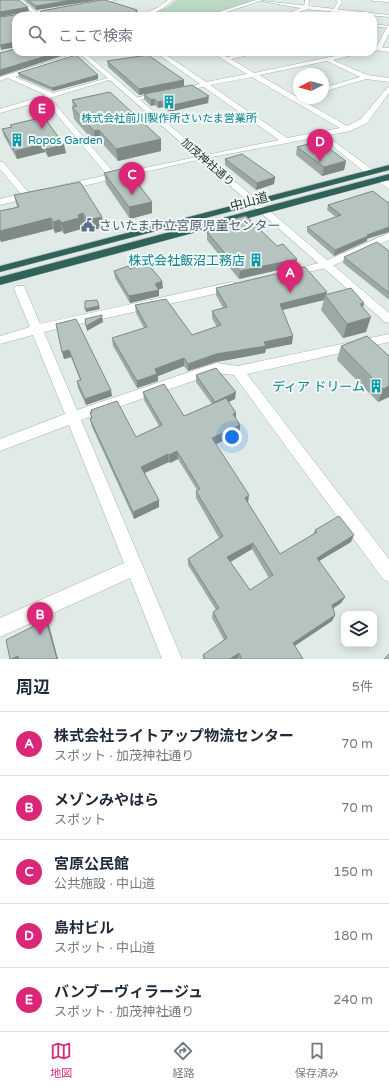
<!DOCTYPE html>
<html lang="ja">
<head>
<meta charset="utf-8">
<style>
	:root { --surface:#fff; --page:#f6f6f7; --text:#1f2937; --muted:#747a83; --line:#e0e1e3; --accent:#db2777 }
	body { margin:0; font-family:"Varela Round","Noto Sans JP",sans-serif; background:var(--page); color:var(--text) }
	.controls { position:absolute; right:12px; bottom:12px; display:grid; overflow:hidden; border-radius:8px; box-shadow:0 2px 10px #0003 }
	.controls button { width:36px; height:36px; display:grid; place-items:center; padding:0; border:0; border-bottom:1px solid var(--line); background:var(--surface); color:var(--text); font:20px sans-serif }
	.compass { position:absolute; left:293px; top:68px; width:36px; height:36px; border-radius:50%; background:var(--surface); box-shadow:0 2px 10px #0003; rotate:264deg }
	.you { position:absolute; left:232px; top:437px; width:14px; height:14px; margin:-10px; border:3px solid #fff; border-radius:50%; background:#1a73e8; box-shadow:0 0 0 6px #1a73e833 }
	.badge { display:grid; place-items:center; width:26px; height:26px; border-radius:50%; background:var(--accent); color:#fff; font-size:13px; font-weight:700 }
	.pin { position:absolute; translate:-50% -33px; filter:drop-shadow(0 1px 2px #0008) }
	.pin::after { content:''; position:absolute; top:21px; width:14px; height:12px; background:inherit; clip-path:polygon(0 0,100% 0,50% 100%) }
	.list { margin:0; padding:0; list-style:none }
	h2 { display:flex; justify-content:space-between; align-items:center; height:52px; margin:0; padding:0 16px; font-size:17px }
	h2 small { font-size:13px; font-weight:400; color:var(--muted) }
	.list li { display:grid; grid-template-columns:26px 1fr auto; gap:12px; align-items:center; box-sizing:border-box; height:64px; padding:0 16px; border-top:1px solid var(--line) }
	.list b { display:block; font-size:15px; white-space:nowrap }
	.list p { margin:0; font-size:13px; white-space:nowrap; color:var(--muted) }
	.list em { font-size:13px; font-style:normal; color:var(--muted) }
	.icon { flex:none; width:22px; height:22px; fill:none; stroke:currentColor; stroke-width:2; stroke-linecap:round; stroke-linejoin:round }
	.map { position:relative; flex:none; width:389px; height:659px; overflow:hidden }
	.search { position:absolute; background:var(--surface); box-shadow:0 2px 10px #0003; left:12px; right:12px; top:12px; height:44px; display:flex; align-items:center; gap:10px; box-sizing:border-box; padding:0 14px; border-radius:12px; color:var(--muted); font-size:15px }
	.sheet { height:372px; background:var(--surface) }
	nav { display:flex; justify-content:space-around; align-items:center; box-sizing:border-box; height:56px; border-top:1px solid var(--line); background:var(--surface); font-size:11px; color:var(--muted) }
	nav a { display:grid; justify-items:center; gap:2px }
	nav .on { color:var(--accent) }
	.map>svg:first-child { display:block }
</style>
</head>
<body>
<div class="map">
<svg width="389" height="659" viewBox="0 0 389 659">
	<rect width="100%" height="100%" fill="#e0eae6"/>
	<!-- green -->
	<path fill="#bbd9c5" d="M 176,0 L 248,0 L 253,1 L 203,16 L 145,16 L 168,7 Z"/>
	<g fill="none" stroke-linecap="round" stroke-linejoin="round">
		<!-- lane casing -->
		<g stroke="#a4b1ad" stroke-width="1">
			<g id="lane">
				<path d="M 371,0 L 389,0 L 389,2 L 373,1 Z"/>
				<path d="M 373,24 L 389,26 L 389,28 L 373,26 Z"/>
				<path d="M 378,47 L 389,48 L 389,52 L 376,50 L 376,48 Z"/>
				<path d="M 321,132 L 373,170 L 373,174 L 367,174 L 319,135 L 318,134 Z"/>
			</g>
		</g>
		<!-- street casing -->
		<g stroke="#a4b1ad" stroke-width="1">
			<g id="street">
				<path d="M 168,0 L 173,0 C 164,9 151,16 138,16 L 159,7 Z"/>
				<path d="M 256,0 L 263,0 L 214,16 L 207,16 Z"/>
				<path d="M 305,0 L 309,0 L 308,9 L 287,16 L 280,16 L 304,7 Z"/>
				<path d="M 336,0 L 341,0 L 342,2 L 333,16 L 329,16 L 338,2 Z"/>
				<path d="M 389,27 L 389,34 L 381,49 L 373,52 L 373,48 L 376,48 L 386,29 Z"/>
				<path d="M 81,52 L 90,52 L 15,77 L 53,93 L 112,77 L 112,79 L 50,98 L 115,174 L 279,140 L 204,87 L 177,91 L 177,89 L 200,84 L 155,52 L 162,52 L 206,82 L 247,74 L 211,52 L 218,52 L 227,57 L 250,52 L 261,52 L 231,59 L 254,73 L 354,52 L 365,52 L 333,60 L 367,75 L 389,78 L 389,82 L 366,79 L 323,92 L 323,88 L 360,77 L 327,61 L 259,75 L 347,126 L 361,119 L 387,88 L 389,87 L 389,93 L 367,123 L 350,131 L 202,159 L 65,190 L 62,189 L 61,187 L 62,185 L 107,175 L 45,100 L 0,113 L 0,109 L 46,95 L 8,78 L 0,81 L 0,77 ZM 252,77 L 340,128 L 287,138 L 210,85 Z"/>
				<path d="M 159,92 L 161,93 L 161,95 L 135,101 L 132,99 Z"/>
				<path d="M 0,162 L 3,162 L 29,193 L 33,193 L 34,195 L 33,197 L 0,205 L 0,199 L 21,194 L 0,169 Z"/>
				<path d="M 380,176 L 389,182 L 389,189 L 377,181 L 376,179 Z"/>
				<path d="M 389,233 L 389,240 L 330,267 L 291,276 L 286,273 L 287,271 L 323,262 Z"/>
				<path d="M 232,282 L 236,283 L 238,286 L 236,289 L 44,332 L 77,410 L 216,363 L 238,366 L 389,334 L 389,342 L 247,374 L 389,559 L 389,582 L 383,579 L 234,375 L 216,373 L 81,420 L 182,659 L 162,659 L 130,578 L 0,637 L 0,618 L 124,563 L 69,425 L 0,451 L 0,439 L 65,414 L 33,335 L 0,344 L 0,336 L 30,327 L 14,289 L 16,286 L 24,286 L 40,324 Z"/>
			</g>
		</g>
		<!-- secondary casing -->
		<g stroke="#a1b4ae" stroke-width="1">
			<g id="secondary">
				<path d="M 17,0 L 22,0 L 41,16 L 36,16 Z"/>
				<path d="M 107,0 L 116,0 L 94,5 L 92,4 Z"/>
				<path d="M 255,0 L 389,15 L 389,17 L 306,9 Z"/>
				<path d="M 78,52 L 84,52 L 389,313 L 389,323 L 385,322 Z"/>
			</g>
		</g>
		<!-- highway casing -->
		<g stroke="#c1c7c6" stroke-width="1">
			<g id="highway">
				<path d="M 389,165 L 389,170 L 0,272 L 0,266 Z"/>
				<path d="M 389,174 L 389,180 L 0,285 L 0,277 Z"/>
			</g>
		</g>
		<!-- path -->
		<path stroke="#84aaa0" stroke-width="1" stroke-dasharray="1 1.5" stroke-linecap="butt" d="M 176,16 L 185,16"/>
		<!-- lane -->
		<use href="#lane" fill="#fff" fill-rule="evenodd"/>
		<!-- street -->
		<use href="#street" fill="#fff" fill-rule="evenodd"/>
		<!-- secondary -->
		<use href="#secondary" fill="#fff" fill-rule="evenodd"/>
		<!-- highway -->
		<use href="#highway" fill="#31625a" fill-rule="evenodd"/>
	</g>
	<!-- wall -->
	<g fill="#9da9a4" fill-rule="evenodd">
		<path d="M 24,0 L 97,0 L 36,10 Z"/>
		<path d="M 107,61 L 184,80 L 184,86 L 161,90 L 209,102 L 208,103 L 169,112 L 163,107 L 158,108 L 155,105 L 151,106 L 144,99 L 144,94 L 139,95 L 108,67 Z"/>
		<path d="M 18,73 L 98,75 L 98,79 L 53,91 L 19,77 Z"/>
		<path d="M 72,100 L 161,139 L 161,151 L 118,161 L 101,142 L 95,143 L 74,119 L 72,107 L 73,107 Z"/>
		<path d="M 10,125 L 64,145 L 66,153 L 48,157 L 45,152 L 17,159 L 4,136 L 2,129 L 11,127 Z"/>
		<path d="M 297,147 L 346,161 L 344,170 L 322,176 L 296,155 Z"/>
		<path d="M 225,159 L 275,177 L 274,184 L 256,190 L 225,165 Z"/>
		<path d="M 104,173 L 152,202 L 152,213 L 130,219 L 106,184 Z"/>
		<path d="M 80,182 L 104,227 L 89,231 L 85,224 L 80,226 L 81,229 L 64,234 L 62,231 L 55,233 L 53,229 L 1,242 L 0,239 L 0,211 L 17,207 L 14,195 Z"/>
		<path d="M 373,191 L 367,241 L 334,256 L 307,232 L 307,227 L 336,217 L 327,210 L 328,205 Z"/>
		<path d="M 223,222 L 277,246 L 297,259 L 296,266 L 239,279 L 207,240 L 207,232 L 210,232 L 210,228 L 223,224 Z"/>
		<path d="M 389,251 L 389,299 L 388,299 L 343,263 L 344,257 Z"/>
		<path d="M 130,269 L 163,288 L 159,289 L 159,296 L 130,303 L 115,278 L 114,271 Z"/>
		<path d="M 216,288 L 326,295 L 363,308 L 366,332 L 343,338 L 321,310 L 324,300 L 282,310 L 292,344 L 266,349 L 265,353 L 216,362 L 188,371 L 184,366 L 158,376 L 158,381 L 137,388 L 113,346 L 112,338 L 144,328 L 136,313 L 135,305 L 192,335 L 217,327 L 212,318 L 212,311 L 223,308 L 216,295 Z"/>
		<path d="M 56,324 L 112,396 L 86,405 L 78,388 L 77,381 L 80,380 L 71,357 L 64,359 Z"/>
		<path d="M 341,346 L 389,356 L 389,397 L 378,402 L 337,360 Z"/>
		<path d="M 196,375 L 235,399 L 229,402 L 236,413 L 236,419 L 240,433 L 216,444 L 248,503 L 280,554 L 313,535 L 315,530 L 351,542 L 319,561 L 345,597 L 341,603 L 333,609 L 335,615 L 332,621 L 295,646 L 303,659 L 238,659 L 238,658 L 237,659 L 203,659 L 203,655 L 224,640 L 212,618 L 213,612 L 216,610 L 188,565 L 188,559 L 219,538 L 196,498 L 196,491 L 197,490 L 178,459 L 170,463 L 169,462 L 145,473 L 159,507 L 134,519 L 92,427 L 90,419 L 91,418 L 90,412 L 91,412 L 91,410 L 136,437 L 159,426 L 144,400 L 143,392 L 184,416 L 212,404 L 196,382 ZM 252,549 L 269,578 L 250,590 L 230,562 Z"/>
	</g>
	<!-- shaded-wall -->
	<g fill="#7f8986">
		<path d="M 72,0 L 97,0 L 36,10 L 36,6 Z"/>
		<path d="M 28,7 L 29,11 L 0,17 L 0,12 Z"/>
		<path d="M 137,10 L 138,14 L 137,16 L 109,16 Z"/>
		<path d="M 15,42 L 16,47 L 1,50 L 0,45 Z"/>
		<path d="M 59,52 L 71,52 L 71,53 L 0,76 L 0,70 Z"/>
		<path d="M 98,75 L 98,79 L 53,91 L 52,88 Z"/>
		<path d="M 184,80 L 184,86 L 139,95 L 139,89 Z"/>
		<path d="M 209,96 L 208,103 L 169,112 L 169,106 Z"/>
		<path d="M 154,99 L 155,105 L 151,106 L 151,100 Z"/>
		<path d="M 162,101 L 163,107 L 158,108 L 158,102 Z"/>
		<path d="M 99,130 L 101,142 L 95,143 L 94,131 Z"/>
		<path d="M 161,139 L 161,151 L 118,161 L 116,149 Z"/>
		<path d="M 43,144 L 45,152 L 17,159 L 15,151 Z"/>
		<path d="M 64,145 L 66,153 L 48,157 L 46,149 Z"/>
		<path d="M 346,161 L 344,170 L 322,176 L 324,167 Z"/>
		<path d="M 275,177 L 274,184 L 256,190 L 257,183 Z"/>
		<path d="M 152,202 L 152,213 L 130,219 L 129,207 Z"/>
		<path d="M 83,213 L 85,224 L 80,226 L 81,229 L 64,234 L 61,223 Z"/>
		<path d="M 102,217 L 104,227 L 89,231 L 87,220 Z"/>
		<path d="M 51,218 L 53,229 L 1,242 L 0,238 L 0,231 Z"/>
		<path d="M 60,220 L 62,231 L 55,233 L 53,222 Z"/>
		<path d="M 389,227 L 389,232 L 367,239 L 367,241 L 334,256 L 335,250 L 367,235 Z"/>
		<path d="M 297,259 L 296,266 L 239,279 L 240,271 Z"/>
		<path d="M 162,281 L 163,288 L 157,290 L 159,290 L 159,296 L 130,303 L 129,296 L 155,284 Z"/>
		<path d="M 327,292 L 326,297 L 325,295 L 324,300 L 278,311 L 280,304 Z"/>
		<path d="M 364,303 L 360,318 L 360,304 Z"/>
		<path d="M 99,306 L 100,309 L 86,312 L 85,309 Z"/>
		<path d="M 102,317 L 103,322 L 87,331 L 86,326 Z"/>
		<path d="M 371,317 L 366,332 L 343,338 L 347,324 Z"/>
		<path d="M 293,336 L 292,344 L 266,349 L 265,353 L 216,362 L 188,371 L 188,364 L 216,354 L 264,342 Z"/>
		<path d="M 69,350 L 71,357 L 64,359 L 62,352 Z"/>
		<path d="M 184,358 L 184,366 L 158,376 L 158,381 L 137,388 L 137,381 L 155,369 Z"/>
		<path d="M 389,386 L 389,397 L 378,402 L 383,389 Z"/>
		<path d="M 111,390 L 112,396 L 86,405 L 85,399 Z"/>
		<path d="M 236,392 L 235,399 L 214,408 L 215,402 Z"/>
		<path d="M 236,413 L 236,421 L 233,414 Z"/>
		<path d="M 240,425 L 240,433 L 212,446 L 212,438 Z"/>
		<path d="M 177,451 L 178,459 L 170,463 L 169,455 Z"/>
		<path d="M 168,454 L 169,462 L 142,474 L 141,467 Z"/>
		<path d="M 249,495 L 248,503 L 244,506 L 245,498 Z"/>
		<path d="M 159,500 L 159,507 L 134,519 L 133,512 Z"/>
		<path d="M 354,535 L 351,542 L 314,564 L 317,558 Z"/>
		<path d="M 253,543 L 252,549 L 227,564 L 227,557 Z"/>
		<path d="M 345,597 L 341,603 L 328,611 L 332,605 Z"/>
		<path d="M 335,615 L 332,621 L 291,648 L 293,643 Z"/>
		<path d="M 46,620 L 49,625 L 58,659 L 57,659 Z"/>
		<path d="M 239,653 L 238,658 L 237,659 L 230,659 Z"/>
		<path d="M 18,656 L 21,659 L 11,659 Z"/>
	</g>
	<!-- building -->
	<g fill="#b6c4bf" stroke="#7f8986" fill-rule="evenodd">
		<path d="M 0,0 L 19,0 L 28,7 L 0,12 Z"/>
		<path d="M 28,0 L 72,0 L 36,6 Z"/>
		<path d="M 101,0 L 105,0 L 137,10 L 136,12 L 109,16 L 16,16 L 16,43 L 15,42 L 0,45 L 0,17 L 15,15 L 17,13 L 40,13 L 41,11 Z"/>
		<path d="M 16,45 L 16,52 L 59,52 L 0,70 L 0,53 L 15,49 Z"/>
		<path d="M 76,55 L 98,75 L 52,88 L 18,73 Z"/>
		<path d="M 148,55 L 184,80 L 139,89 L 107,61 Z"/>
		<path d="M 192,85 L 209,96 L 207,96 L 208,97 L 169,106 L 162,101 L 158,102 L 154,99 L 151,100 L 144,94 Z"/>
		<path d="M 110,92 L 161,139 L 116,149 L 99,130 L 94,131 L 72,107 L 77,106 L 72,100 Z"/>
		<path d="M 44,117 L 64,145 L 46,149 L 43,144 L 15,151 L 2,129 L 12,127 L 10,125 Z"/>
		<path d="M 319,141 L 346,161 L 324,167 L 297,147 Z"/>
		<path d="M 242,154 L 275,177 L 257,183 L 225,159 Z"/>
		<path d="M 126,168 L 152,202 L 129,207 L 104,173 Z"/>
		<path d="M 80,182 L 102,217 L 87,220 L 83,213 L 78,215 L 79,218 L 61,223 L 60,220 L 53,222 L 51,218 L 0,231 L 0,211 L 19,207 L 14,195 Z"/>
		<path d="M 373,191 L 387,202 L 389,202 L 389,227 L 367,235 L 368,236 L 335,250 L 307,227 L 341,215 L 328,205 Z"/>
		<path d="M 246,216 L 277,246 L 283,244 L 297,259 L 240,271 L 207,232 L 212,231 L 210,228 L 224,224 L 223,222 Z"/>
		<path d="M 377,242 L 389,251 L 389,293 L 344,257 Z"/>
		<path d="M 147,263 L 162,281 L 155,284 L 159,290 L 129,296 L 114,271 L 128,266 L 130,269 Z"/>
		<path d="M 305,267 L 327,292 L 280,304 L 293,336 L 264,342 L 266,346 L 216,354 L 188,364 L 184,358 L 155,369 L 157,374 L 137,381 L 112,338 L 147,327 L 135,305 L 166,299 L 192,335 L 221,325 L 212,311 L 227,307 L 216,288 Z"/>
		<path d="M 351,288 L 364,303 L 360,304 L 371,317 L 347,324 L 325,295 Z"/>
		<path d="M 97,300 L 99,306 L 85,309 L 85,301 Z"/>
		<path d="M 102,315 L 102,317 L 86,326 L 85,319 Z"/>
		<path d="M 76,319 L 111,390 L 85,399 L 77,381 L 81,380 L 69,350 L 62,352 L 56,324 Z"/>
		<path d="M 367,336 L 389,356 L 389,386 L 383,389 L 341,346 Z"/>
		<path d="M 216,368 L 236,392 L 215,402 L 196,375 Z"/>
		<path d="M 164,384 L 184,416 L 226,398 L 236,413 L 233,414 L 240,425 L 212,438 L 249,495 L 245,498 L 280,554 L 317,532 L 315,530 L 339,516 L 354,535 L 317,558 L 345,597 L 332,605 L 335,615 L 293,643 L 303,659 L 242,659 L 239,653 L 230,659 L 205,659 L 203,655 L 227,638 L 213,612 L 219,608 L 188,559 L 223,536 L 196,491 L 200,489 L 177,451 L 169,455 L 168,454 L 141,467 L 159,500 L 133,512 L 90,419 L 92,418 L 90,412 L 92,412 L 91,410 L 117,401 L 136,437 L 162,425 L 143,392 ZM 253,543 L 273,575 L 250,590 L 227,557 Z"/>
		<path d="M 46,620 L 57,659 L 19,659 L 18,656 L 11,659 L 10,659 L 6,640 Z"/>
		<path d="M 389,654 L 389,659 L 384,659 Z"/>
	</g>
	<!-- icons -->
	<defs>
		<g id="building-bare" transform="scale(1.08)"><path d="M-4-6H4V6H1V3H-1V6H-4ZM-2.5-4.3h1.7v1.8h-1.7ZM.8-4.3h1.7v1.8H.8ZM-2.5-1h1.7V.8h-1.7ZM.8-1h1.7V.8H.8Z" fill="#0f9aa8" stroke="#f0f7f4" stroke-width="2.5" paint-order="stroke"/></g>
		<g id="civic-bare" transform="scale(1.08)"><path d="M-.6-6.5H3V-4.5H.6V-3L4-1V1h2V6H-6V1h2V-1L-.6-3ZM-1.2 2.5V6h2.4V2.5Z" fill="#5c6f8a" stroke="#f0f7f4" stroke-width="2.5" paint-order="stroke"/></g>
	</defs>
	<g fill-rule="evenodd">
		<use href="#building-bare" x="169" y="102"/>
		<use href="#building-bare" x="17" y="140"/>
		<use href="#civic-bare" x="88" y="225"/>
		<use href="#building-bare" x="256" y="260"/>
		<use href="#building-bare" x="376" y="386"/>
	</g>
	<g text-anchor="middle" stroke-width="4" stroke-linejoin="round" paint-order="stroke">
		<!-- far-culture labels -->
		<g font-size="11" fill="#0d838f" stroke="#f0f7f4">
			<text x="169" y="122">株式会社前川製作所さいたま営業所</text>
			<text x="28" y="144" text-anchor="start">Ropos Garden</text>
		</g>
		<!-- far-street labels -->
		<g font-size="11" fill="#233834" stroke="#f0f7f4">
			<text transform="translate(208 162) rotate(41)" y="4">加茂神社通り</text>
		</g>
		<!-- street labels -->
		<g font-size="13" fill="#233834" stroke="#f0f7f4">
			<text transform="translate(249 201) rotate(-15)" y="5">中山道</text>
		</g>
		<!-- service labels -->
		<g font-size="13" fill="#4e5e75" stroke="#f0f7f4" text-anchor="start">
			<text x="99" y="230">さいたま市立宮原児童センター</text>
		</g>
		<!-- culture labels -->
		<g font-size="13" fill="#0d838f" stroke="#f0f7f4" text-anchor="end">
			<text x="245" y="265">株式会社飯沼工務店</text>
			<text x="365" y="391">ディア ドリーム</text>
		</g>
	</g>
</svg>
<div class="controls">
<button><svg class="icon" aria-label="layers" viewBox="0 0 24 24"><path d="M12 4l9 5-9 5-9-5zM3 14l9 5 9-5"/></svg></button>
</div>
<svg class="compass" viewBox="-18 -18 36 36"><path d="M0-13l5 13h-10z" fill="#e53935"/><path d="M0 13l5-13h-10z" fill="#747a83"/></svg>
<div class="you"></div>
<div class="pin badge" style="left:290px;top:293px">A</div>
<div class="pin badge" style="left:40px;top:635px">B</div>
<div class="pin badge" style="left:132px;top:195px">C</div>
<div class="pin badge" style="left:320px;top:162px">D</div>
<div class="pin badge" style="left:42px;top:129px">E</div>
<div class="search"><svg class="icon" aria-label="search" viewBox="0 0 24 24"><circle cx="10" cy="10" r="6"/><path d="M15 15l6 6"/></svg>ここで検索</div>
</div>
<section class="sheet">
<h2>周辺<small>5件</small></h2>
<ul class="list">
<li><span class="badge">A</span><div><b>株式会社ライトアップ物流センター</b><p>スポット · 加茂神社通り</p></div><em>70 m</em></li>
<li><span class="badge">B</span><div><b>メゾンみやはら</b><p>スポット</p></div><em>70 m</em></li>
<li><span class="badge">C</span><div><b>宮原公民館</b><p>公共施設 · 中山道</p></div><em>150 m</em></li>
<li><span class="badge">D</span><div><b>島村ビル</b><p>スポット · 中山道</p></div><em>180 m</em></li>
<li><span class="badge">E</span><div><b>バンブーヴィラージュ</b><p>スポット · 加茂神社通り</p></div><em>240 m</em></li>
</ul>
</section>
<nav>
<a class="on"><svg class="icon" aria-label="map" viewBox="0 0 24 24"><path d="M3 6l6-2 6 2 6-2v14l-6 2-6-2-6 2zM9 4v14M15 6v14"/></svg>地図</a>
<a><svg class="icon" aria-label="directions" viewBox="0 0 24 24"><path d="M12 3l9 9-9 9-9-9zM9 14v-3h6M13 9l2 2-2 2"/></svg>経路</a>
<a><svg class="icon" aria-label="saved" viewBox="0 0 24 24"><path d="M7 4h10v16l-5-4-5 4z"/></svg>保存済み</a>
</nav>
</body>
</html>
